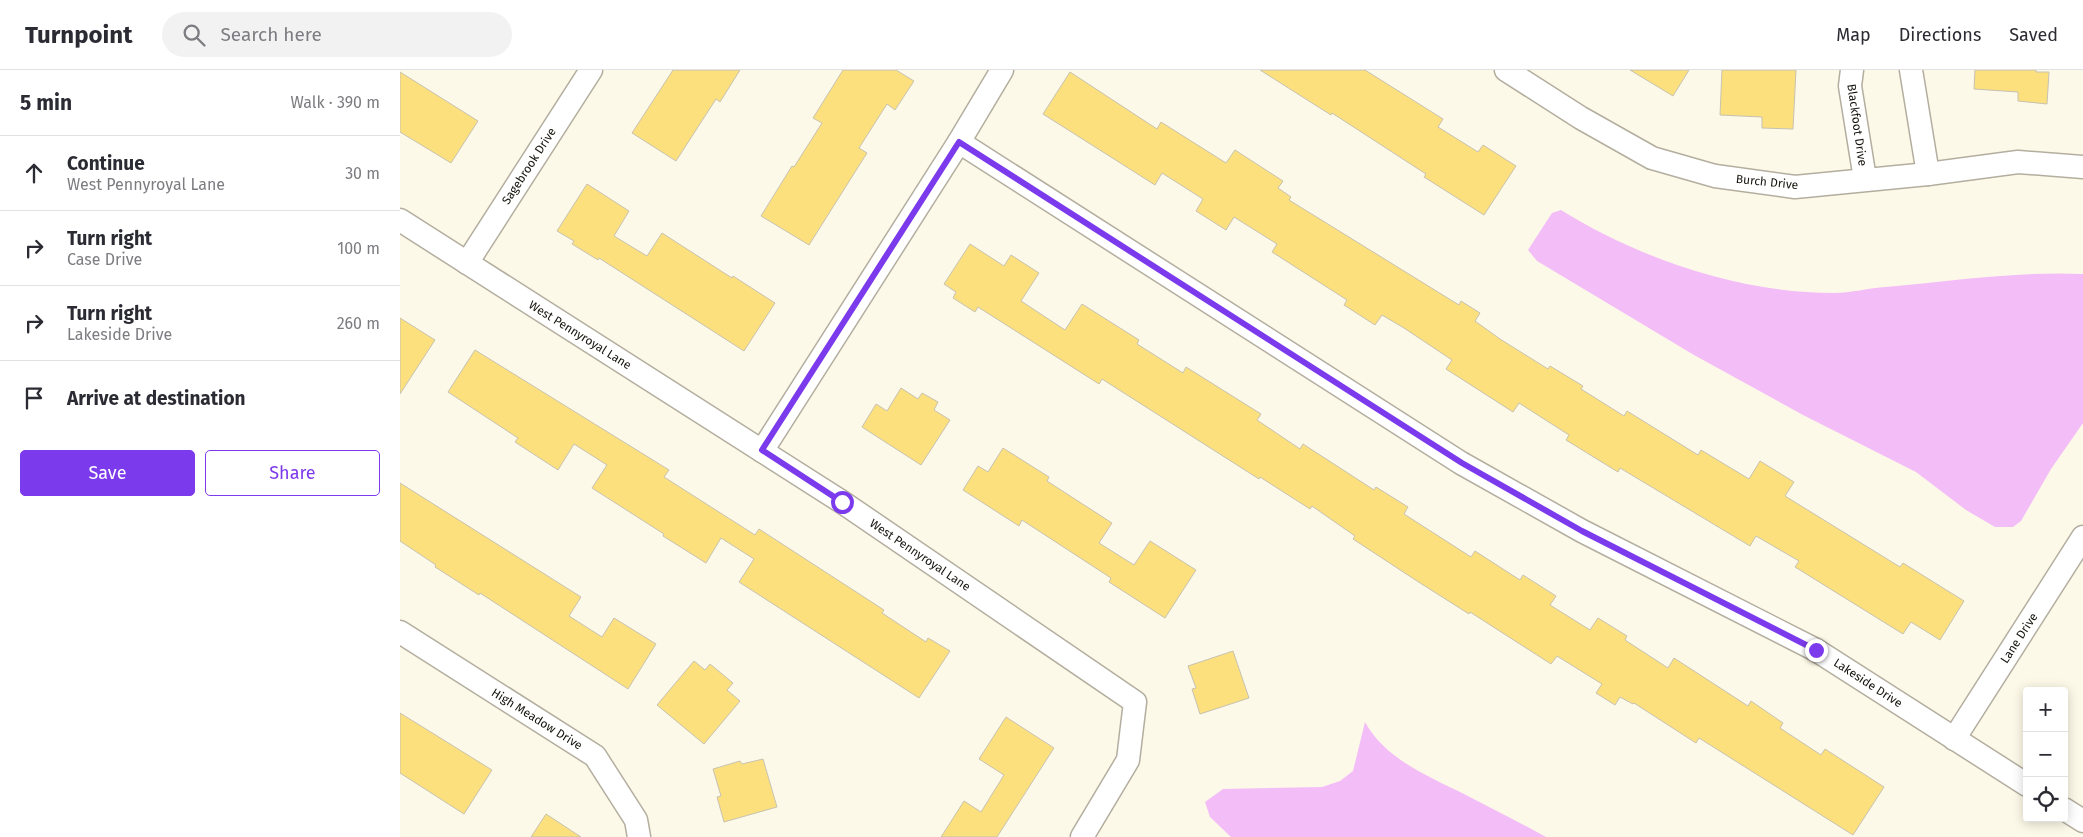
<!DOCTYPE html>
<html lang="en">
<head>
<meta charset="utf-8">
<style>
	:root { --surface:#fff; --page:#f2f2f3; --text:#2b2b33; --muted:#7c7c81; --line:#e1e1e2; --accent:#7c3aed }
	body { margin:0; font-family:"Fira Sans",sans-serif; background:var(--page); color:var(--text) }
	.controls { position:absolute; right:15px; bottom:15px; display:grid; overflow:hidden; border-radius:5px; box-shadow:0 2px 12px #0003 }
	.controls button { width:45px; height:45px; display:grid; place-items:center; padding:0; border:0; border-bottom:1px solid var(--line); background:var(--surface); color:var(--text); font:25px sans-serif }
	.stop { position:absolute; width:15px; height:15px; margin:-11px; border:4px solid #7c3aed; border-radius:50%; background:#fff }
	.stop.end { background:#7c3aed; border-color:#fff; box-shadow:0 1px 5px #0008 }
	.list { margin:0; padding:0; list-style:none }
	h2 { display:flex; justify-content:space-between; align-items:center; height:65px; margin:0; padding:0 20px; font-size:21px }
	h2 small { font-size:16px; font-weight:400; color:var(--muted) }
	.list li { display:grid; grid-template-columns:32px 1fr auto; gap:15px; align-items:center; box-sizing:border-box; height:75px; padding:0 20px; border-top:1px solid var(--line) }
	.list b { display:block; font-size:19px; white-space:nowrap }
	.list p { margin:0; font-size:16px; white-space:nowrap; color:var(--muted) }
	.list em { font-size:16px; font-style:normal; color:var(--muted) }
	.actions { display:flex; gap:10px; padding:15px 20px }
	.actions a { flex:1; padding:11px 0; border:1px solid var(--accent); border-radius:5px; text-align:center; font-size:18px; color:var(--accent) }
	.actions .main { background:var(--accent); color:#fff }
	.icon { flex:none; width:28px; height:28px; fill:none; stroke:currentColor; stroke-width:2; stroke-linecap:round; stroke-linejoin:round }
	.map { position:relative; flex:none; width:1683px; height:767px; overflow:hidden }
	header { display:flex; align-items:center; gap:30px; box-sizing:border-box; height:70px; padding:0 25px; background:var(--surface); border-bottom:1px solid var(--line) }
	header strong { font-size:24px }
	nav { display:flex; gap:28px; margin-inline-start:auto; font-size:18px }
	.search { width:350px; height:45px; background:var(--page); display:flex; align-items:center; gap:12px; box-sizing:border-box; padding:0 18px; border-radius:28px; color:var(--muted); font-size:19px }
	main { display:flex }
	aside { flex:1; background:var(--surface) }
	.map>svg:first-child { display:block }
</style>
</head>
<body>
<header>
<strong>Turnpoint</strong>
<div class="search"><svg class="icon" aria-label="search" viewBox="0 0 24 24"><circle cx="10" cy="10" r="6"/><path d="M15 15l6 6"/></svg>Search here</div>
<nav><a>Map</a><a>Directions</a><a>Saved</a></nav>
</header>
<main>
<aside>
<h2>5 min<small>Walk · 390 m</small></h2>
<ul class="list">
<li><svg class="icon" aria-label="ahead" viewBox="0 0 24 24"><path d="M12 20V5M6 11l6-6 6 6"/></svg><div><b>Continue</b><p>West Pennyroyal Lane</p></div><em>30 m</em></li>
<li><svg class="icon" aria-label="right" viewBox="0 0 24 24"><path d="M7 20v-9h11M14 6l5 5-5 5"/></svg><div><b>Turn right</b><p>Case Drive</p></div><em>100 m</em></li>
<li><svg class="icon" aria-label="right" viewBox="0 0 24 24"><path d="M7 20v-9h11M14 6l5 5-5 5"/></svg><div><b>Turn right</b><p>Lakeside Drive</p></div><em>260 m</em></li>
<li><svg class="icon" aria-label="arrive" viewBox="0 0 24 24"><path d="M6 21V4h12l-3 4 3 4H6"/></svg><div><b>Arrive at destination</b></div></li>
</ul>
<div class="actions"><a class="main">Save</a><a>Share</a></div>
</aside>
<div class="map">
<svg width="1683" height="767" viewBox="0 0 1683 767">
	<rect width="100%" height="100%" fill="#fdf9e8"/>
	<!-- water -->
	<g fill="#f3bdf8">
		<path d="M 1161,140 C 1240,189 1340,223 1434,223 C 1451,223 1469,218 1486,217 C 1551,211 1618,201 1683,204 L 1683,353 L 1651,399 L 1621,451 L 1613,457 L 1595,457 L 1566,440 L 1516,402 L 1403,345 L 1294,285 L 1137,191 L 1128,180 L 1152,143 Z"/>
		<path d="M 965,652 C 985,689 1028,706 1064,724 C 1091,738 1119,752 1146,767 L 831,767 L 810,747 L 805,732 L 823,719 L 922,717 L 940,711 L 953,701 Z"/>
	</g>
	<!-- building -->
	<g fill="#fce07d" stroke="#c7c2b2">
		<path d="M 273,0 L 340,0 L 320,32 L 316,29 L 276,91 L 232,63 Z"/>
		<path d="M 443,0 L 496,0 L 514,11 L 495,40 L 487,34 L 459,78 L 467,83 L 409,175 L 361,146 L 392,96 L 394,97 L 422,53 L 413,48 Z"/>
		<path d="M 860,0 L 965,0 L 1043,49 L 1038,57 L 1078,82 L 1083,75 L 1116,96 L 1084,145 L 1024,107 L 1026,104 L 932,43 L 931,45 Z"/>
		<path d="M 1230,0 L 1289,0 L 1273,26 Z"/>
		<path d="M 1322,0 L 1396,0 L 1393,59 L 1362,58 L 1362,47 L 1320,45 Z"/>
		<path d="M 1575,0 L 1636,0 L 1636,2 L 1649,2 L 1647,34 L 1618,31 L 1618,22 L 1574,19 Z"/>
		<path d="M 0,2 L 78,51 L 51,93 L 0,62 Z"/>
		<path d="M 670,2 L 757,59 L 761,52 L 826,93 L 835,80 L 883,111 L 878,118 L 891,127 L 889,130 L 1059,235 L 1061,231 L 1080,243 L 1075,251 L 1100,269 L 1148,299 L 1150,296 L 1183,316 L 1181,319 L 1224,346 L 1227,341 L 1298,385 L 1301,380 L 1349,409 L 1360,391 L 1394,412 L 1385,426 L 1500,497 L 1503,493 L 1564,531 L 1540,570 L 1511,552 L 1503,564 L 1395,497 L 1399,491 L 1356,466 L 1350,476 L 1220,398 L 1218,402 L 1166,370 L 1169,365 L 1119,333 L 1113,342 L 1046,299 L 1052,290 L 1004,258 L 982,245 L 975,255 L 944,235 L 947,230 L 872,182 L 877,174 L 834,147 L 826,160 L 796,141 L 803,129 L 762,103 L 755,115 L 643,44 Z"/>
		<path d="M 187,114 L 229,141 L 214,166 L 247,186 L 262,163 L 332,208 L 333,206 L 375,233 L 344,281 L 199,188 L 198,190 L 172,174 L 174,171 L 157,161 Z"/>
		<path d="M 570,174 L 604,196 L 611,185 L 639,203 L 621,231 L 665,260 L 682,234 L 739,270 L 737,274 L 783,303 L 786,297 L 861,344 L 857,350 L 900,379 L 903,374 L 974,420 L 976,417 L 1008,437 L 1004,444 L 1071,487 L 1075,481 L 1120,510 L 1123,505 L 1156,526 L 1150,535 L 1190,560 L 1198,548 L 1227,566 L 1225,570 L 1268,598 L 1274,588 L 1348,636 L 1351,631 L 1383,653 L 1380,658 L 1421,685 L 1425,679 L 1484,717 L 1453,765 L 1299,668 L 1296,673 L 1234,633 L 1233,634 L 1220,627 L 1215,635 L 1196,623 L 1202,614 L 1157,586 L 1151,594 L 1070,542 L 1069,544 L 1017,511 L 953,469 L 955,466 L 912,436 L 910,439 L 860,407 L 859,409 L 702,309 L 699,314 L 578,237 L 575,242 L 553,228 L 556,222 L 544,214 Z"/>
		<path d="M 0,248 L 35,270 L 0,324 Z"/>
		<path d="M 75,280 L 269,400 L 264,407 L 355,465 L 359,459 L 484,540 L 482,543 L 526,572 L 528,568 L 550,581 L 519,628 L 339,512 L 354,489 L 321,468 L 306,493 L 263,466 L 264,464 L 192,418 L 207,395 L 174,374 L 158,400 L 115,372 L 118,368 L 48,322 Z"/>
		<path d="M 501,318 L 518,329 L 522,323 L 538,332 L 534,340 L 550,350 L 521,395 L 462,357 L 476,334 L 487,341 Z"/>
		<path d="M 603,378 L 649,407 L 647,411 L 712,453 L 699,473 L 734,495 L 750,471 L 796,500 L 765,548 L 709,512 L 711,508 L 622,450 L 619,456 L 563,420 L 578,396 L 588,402 Z"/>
		<path d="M 0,413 L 181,527 L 169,546 L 202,567 L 214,548 L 256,574 L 228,619 L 80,523 L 79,525 L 35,497 L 36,495 L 0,471 Z"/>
		<path d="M 833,581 L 849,628 L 800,644 L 792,619 L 796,618 L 788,596 Z"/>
		<path d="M 294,591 L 305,600 L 310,594 L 333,613 L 327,620 L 340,631 L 304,674 L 257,635 Z"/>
		<path d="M 0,643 L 92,700 L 64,744 L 0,703 Z"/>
		<path d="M 606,647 L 654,678 L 597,767 L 541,767 L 564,731 L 581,742 L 604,705 L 579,689 Z"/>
		<path d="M 363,689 L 377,737 L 324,752 L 317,727 L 321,726 L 313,699 L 340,691 L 342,694 Z"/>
		<path d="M 146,744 L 181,767 L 131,767 Z"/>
	</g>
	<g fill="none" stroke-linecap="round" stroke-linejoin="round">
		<!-- street casing -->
		<g stroke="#b3ae9f" stroke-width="25">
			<g id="street">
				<path d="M 1106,0 L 1181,48 L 1252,88 L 1315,106 L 1395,117 L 1528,104 L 1618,92 L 1683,97"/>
				<path d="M 1452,0 L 1450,16 L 1465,109"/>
				<path d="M 1511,0 L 1528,104"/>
				<path d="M 559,72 L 1061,393 L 1182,461 L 1416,580 L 1627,715"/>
				<path d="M 0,150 L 442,432 L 735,632 L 728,690 L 682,767"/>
				<path d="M 67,193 L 191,0"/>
				<path d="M 362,381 L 559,72 L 602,0"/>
				<path d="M 0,562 L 195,686 L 236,750 L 239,767"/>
				<path d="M 1554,669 L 1683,467"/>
				<path d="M 1664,739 L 1683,751"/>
			</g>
		</g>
		<!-- street -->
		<use href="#street" stroke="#fff" stroke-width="22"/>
	</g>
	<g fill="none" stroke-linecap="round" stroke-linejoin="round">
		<!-- route -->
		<path stroke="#7c3aed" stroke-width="6" d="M 442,432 L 362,380 L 559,72 L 1062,393 L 1182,461 L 1416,580"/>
	</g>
	<g text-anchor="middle" stroke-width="4" stroke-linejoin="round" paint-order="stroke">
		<!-- street labels -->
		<g font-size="12" fill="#15130d" stroke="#fff">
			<text transform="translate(1457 55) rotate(82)" y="4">Blackfoot Drive</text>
			<text transform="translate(129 96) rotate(-57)" y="4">Sagebrook Drive</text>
			<text transform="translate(1367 112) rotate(6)" y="4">Burch Drive</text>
			<text transform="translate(180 265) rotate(32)" y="4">West Pennyroyal Lane</text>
			<text transform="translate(520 485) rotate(34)" y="4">West Pennyroyal Lane</text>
			<text transform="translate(1619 568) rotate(-57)" y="4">Lane Drive</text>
			<text transform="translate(1468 613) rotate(33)" y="4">Lakeside Drive</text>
			<text transform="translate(137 649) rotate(32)" y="4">High Meadow Drive</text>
		</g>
	</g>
</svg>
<div class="controls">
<button>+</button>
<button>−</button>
<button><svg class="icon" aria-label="locate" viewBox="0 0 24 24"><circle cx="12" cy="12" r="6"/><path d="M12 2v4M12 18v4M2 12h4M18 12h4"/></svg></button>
</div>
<div class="stop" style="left:442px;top:432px"></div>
<div class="stop end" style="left:1416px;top:580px"></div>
</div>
</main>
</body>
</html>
